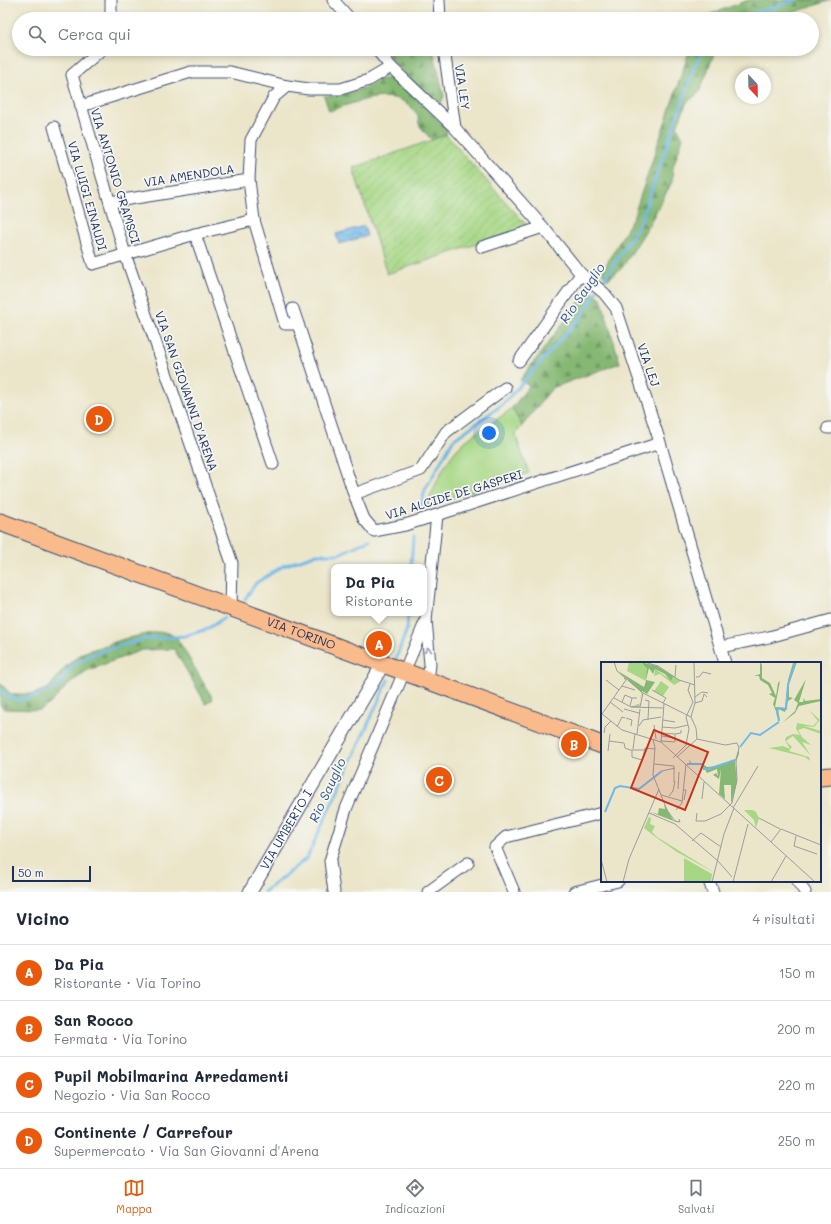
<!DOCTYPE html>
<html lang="it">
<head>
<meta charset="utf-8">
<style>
	:root { --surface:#fff; --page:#f6f6f7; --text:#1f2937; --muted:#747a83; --line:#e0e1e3; --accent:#ea580c }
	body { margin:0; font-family:Mali,sans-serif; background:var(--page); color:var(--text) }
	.compass { position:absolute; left:735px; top:68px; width:36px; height:36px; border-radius:50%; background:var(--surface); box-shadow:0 2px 6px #0003; rotate:158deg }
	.scale { position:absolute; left:12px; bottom:10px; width:79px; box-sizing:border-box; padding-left:4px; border:2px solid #1b2f5e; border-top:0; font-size:11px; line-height:14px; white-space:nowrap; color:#1b2f5e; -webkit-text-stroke:3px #f6f6f2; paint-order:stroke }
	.you { position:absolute; left:489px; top:433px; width:14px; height:14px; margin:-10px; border:3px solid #fff; border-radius:50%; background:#1a73e8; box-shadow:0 0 0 6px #1a73e833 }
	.badge { display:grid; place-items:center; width:26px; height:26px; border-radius:50%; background:var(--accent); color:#fff; font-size:13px; font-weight:700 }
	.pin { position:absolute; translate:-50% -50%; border:2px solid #fff; box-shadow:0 1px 4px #0006 }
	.popup { position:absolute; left:331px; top:564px; width:96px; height:52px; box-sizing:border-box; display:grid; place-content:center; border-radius:8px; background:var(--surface); filter:drop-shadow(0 1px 3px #0005); font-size:13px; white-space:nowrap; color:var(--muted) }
	.popup b { font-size:15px; color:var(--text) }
	.popup::after { content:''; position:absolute; left:50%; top:100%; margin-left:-8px; border:8px solid transparent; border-top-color:var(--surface) }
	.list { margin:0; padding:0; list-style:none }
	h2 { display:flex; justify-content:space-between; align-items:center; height:52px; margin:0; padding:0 16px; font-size:17px }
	h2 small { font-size:13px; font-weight:400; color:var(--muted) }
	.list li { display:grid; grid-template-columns:26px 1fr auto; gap:12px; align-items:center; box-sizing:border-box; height:56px; padding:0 16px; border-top:1px solid var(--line) }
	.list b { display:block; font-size:15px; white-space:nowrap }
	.list p { margin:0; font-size:13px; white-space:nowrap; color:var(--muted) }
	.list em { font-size:13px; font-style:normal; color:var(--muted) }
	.icon { flex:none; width:22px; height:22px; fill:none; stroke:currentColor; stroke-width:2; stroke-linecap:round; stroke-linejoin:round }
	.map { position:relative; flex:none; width:831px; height:892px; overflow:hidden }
	.search { position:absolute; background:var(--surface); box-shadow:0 2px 6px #0003; left:12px; right:12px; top:12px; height:44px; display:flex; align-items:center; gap:10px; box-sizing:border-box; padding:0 14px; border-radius:22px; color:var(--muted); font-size:15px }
	.sheet { height:276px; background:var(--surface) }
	nav { display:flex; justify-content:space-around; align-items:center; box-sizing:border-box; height:56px; border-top:1px solid var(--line); background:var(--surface); font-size:11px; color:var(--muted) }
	nav a { display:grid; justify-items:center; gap:2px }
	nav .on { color:var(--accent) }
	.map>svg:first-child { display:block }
</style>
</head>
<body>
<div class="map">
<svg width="831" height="892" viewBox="0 0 831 892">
	<defs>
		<pattern id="forest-firs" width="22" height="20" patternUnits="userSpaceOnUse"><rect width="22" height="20" fill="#85b872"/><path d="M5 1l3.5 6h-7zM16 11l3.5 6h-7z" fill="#6c9661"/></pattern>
		<pattern id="garden-furrows" width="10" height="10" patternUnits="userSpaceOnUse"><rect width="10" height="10" fill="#a7d785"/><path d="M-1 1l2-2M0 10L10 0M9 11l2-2" fill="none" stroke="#8fb975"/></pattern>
		<pattern id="water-waves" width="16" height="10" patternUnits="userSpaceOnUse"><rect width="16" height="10" fill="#70b8e8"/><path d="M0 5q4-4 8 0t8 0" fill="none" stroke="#5b96bf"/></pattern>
	</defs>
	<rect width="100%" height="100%" fill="#f6f6f2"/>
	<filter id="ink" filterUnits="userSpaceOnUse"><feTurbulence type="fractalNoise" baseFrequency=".025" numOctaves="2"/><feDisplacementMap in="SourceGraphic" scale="8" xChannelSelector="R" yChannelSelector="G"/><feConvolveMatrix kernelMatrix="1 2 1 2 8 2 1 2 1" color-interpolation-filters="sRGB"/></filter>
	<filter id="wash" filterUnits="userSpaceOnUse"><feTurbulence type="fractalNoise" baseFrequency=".012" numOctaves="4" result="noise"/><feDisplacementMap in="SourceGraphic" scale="16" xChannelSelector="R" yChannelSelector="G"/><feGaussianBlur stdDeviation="0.9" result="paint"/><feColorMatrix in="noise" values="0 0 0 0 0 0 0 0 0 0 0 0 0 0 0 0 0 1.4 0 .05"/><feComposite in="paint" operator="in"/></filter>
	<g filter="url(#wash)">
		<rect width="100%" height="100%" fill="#ebe6ca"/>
		<!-- green -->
		<path fill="#a7d785" stroke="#618372" d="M 512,408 L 522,426 L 515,434 L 529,473 L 427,506 C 435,484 445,460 462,444 C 477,430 497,421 512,408 Z"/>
		<!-- forest -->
		<g fill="url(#forest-firs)" stroke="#507468">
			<path d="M 749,0 L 831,0 L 775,19 L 702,19 L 705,16 Z"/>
			<path d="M 390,49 L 433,49 L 444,96 L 441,103 L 433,102 L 394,63 L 386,52 Z"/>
			<path d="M 690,49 L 716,49 L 699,93 L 687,102 L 677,126 L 683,138 L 673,167 L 672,182 L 646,230 L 622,268 L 607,280 L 602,272 L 633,218 Z"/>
			<path d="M 390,78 L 406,88 L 447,129 L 446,135 L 432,140 C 428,136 424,131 420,126 C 418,122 419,118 417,114 C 397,83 355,103 329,111 L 324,96 C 337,96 349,94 361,89 C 374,84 373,80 390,78 Z"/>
			<path d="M 589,289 L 601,298 L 620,363 L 552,388 L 522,426 L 512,408 L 529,386 L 520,380 Z"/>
			<path d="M 156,632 L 169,633 L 177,638 L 213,699 L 206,704 L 174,649 L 142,650 L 86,671 L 67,686 L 51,703 L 40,710 L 4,709 L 0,705 L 0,683 L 11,694 L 33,694 L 49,688 L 63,669 L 82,653 L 124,639 Z"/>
		</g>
		<!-- garden -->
		<path fill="url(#garden-furrows)" stroke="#618372" d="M 446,135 L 528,227 L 387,274 L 353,168 Z"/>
		<!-- water -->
		<path fill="url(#water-waves)" stroke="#4674a3" d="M 364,226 L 367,236 L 339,244 L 336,234 Z"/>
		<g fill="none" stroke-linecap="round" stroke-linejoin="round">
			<!-- stream -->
			<g stroke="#70b8e8" stroke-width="3">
				<path d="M 735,19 L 796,0"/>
				<path d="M 600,286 L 640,223 L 695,65 L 704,49"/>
				<path d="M 420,510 L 425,490 L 453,440 L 503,404 L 581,317 L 597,291"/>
				<path d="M 411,567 L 413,537"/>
				<path d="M 245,599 L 256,583 L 283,566 L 317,554 L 339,554 L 369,540"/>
				<path d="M 395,661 L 407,629 L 408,613"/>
				<path d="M 0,688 L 5,695 L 19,700 L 40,695 L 58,686 L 73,664 L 98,652 L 145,639 L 185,636 L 207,629 L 224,618"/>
				<path d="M 264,892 L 307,858 L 388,680"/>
			</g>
		</g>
	</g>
	<g filter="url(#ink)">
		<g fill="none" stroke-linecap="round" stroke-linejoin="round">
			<!-- minor casing -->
			<g stroke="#3a4a6e" stroke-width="13">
				<g id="minor">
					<path d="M 333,0 L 350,19"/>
					<path d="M 439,0 L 440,19"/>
					<path d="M 111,19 L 111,0"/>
					<path d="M 102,49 L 72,75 L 125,254 L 232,563 L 231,607"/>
					<path d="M 376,49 L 391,67 L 455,128 L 543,227 L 581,274 L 604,293 L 616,308 L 658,436 L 725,663"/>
					<path d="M 444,49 L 455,128"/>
					<path d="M 287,86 L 274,97 L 251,140 L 249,180 L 254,220 L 285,324 L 298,324"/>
					<path d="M 81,106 L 191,72 L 230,72 L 287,86 L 309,89 L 341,89 L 369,80 L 391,67"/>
					<path d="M 54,127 L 93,264 L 195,234 L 254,220"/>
					<path d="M 110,202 L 249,180"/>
					<path d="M 195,234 L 273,464"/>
					<path d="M 482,247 L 543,227"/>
					<path d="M 293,309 L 354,494 L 364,519 L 374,531 L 405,525 L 437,515 L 660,443"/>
					<path d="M 519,361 L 581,274"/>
					<path d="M 828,428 L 831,428"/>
					<path d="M 354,494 L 421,470 L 446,432 L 505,388"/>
					<path d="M 721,647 L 769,637 L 831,620"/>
					<path d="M 428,681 L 430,664 L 426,620 L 437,515"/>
					<path d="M 709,881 L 713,892"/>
					<path d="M 797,881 L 805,892"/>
					<path d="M 334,892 L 330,861 L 346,809 L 426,620"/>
					<path d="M 428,892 L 468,863"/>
					<path d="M 514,892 L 495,847 L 506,837 L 602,813"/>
					<path d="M 574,892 L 618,881"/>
				</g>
			</g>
			<!-- tertiary casing -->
			<g stroke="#3a4a6e" stroke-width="15">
				<g id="tertiary">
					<path id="s1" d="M 250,892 L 383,664"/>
				</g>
			</g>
			<!-- primary casing -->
			<g stroke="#3a4a6e" stroke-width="19">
				<g id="primary">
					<path id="s2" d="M 0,522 L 602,745"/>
					<path d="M 820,777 L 831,776"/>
				</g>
			</g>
			<!-- minor -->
			<use href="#minor" stroke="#fff" stroke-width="11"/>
			<!-- tertiary -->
			<use href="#tertiary" stroke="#fff" stroke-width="13"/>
			<!-- primary -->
			<use href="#primary" stroke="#fabb8c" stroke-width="17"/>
		</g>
		<!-- one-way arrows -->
		<defs><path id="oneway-chevron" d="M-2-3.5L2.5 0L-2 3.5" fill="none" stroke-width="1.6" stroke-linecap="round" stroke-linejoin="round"/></defs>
		<use stroke="#8d97ae" href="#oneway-chevron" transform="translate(428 650) rotate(-95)"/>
	</g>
	<g text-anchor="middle" stroke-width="3.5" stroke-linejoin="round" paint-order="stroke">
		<!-- street labels -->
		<g font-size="12" fill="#1b2f5e" stroke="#f6f6f2">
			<text transform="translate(462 87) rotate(82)" y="4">VIA LEY</text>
			<text transform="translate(115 176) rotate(73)" y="4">VIA ANTONIO GRAMSCI</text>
			<text transform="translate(189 176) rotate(-9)" y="4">VIA AMENDOLA</text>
			<text transform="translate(87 196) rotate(74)" y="4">VIA LUIGI EINAUDI</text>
			<text transform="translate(648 365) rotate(71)" y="4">VIA LEJ</text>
			<text transform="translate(186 391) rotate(71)" y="4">VIA SAN GIOVANNI D'ARENA</text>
			<text transform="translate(454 495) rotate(-17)" y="4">VIA ALCIDE DE GASPERI</text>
			<text dy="4" stroke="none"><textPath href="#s2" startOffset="321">VIA TORINO</textPath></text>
			<text dy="4" stroke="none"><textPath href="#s1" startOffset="72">VIA UMBERTO I</textPath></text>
		</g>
		<!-- water labels -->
		<g font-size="13" font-style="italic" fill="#355887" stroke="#f6f6f2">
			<text transform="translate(582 293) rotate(-56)" y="5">Rio Sauglio</text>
			<text transform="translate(327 790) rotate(-65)" y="5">Rio Sauglio</text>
		</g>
	</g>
	<!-- overview -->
	<g transform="translate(601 662)">
		<rect width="220" height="220" fill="#ebe6ca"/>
		<path d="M 54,7 L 69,17 L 72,14 L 80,19 L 73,23 L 59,12 L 53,14 ZM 60,19 L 68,25 L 62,34 L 53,29 ZM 208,48 L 219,58 L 213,65 L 203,64 L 220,69 L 220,72 L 203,66 L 197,68 L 201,75 L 210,83 L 201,80 L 210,94 L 192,74 L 185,79 L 191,85 L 188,89 L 208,95 L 209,99 L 204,95 L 168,86 L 182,84 L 189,87 L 184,78 L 185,75 L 192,72 L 199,73 L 195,67 L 196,61 L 212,64 L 217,59 ZM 143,148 L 152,148 L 155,150 L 158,156 L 155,166 L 153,158 ZM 48,155 L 50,156 L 49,162 L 54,164 L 51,170 L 56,175 L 114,211 L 76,190 L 56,176 L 43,166 ZM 83,196 L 111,212 L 110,220 L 83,220 Z" fill="#a7d785"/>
		<path d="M 39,0 L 56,4 L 72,14 L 70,19 L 64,12 L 54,7 L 52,12 L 48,6 L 45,18 L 54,20 L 46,32 L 41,29 L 38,43 L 32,44 L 38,42 L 41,31 L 17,9 L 43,25 L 45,19 L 42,2 ZM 159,0 L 161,3 L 161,16 L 169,21 L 175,34 L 177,21 L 179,19 L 174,45 L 184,46 L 187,18 L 192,1 L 196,0 L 188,22 L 188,35 L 192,36 L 187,39 L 184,50 L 177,47 L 179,59 L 172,42 L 174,36 L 168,32 L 171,31 L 167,23 L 159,18 L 158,14 L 153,14 L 159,12 ZM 205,17 L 198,40 L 202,40 L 203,36 L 204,39 L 220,37 L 220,39 L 198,44 L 194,51 L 181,61 L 194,49 L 197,41 L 193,38 ZM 138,86 L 138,92 L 134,100 L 136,120 L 130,142 L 130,123 L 123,123 L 124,137 L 118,132 L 120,107 L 118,117 L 112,113 L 115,111 L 117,114 L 116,107 L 106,111 L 101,102 L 89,102 L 88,97 L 91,102 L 100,101 L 106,105 L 118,104 L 134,98 ZM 63,142 L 72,158 L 78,161 L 49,150 L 57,152 L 58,146 L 64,147 Z" fill="#85b872"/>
		<path d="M 28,0 L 39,0 L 46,6 L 45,19 L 26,9 Z" fill="#a7d785"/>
		<path fill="none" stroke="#70b8e8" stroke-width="2" d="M 178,59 L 176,50 L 177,46 L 185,47 L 187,23 L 194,0M 139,85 L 150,71 L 159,73 L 178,60M 86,102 L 101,102 L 103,107 L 107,107 L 134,98M 4,150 L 14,126 L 19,124 L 38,127 L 61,109"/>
		<path fill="none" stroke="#989d9f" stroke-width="1" d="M 13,0 L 16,9 L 42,31 L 90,55M 43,0 L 57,4 L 78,18 L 94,23M 74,15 L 75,3M 95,15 L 98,15 L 102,10 L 110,12M 5,18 L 18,28M 21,24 L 34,28M 51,28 L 65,36 L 62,41M 94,35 L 101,30 L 107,31M 13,36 L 30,45 L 39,44M 44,38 L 48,39 L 47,57M 9,40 L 22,50M 21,40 L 24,33 L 31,36M 94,41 L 101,39 L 103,32 L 106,35M 29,44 L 31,36 L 36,36M 30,45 L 62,46M 39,45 L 42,31M 23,47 L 38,51M 0,51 L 21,68 L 60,80 L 214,220M 1,52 L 25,18 L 23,16M 25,56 L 31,58 L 30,64M 62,58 L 74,60M 53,63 L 55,77M 38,64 L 42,58 L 60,55M 16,65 L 21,55 L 24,56M 61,65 L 74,66 L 87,63M 3,71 L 4,65 L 10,59M 61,71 L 74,72M 36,72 L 39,47M 61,74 L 74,76M 52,77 L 54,86 L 52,113 L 66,148 L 74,159 L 79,160 L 78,157M 8,79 L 23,81 L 24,86 L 29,88 L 43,88M 60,79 L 74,80 L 74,72 L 80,71 L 80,68M 60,80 L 63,42M 32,87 L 34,72M 31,88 L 31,95 L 41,98M 7,89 L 9,72M 42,95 L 44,86 L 54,87M 76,95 L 96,77 L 95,66 L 90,55 L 94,41 L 93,0M 72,96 L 85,83 L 86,77 L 88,67 L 85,55 L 92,40 L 87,28 L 89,22M 53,102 L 73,104 L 73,120M 61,109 L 74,106M 77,127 L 78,110M 82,128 L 85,128 L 83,138M 60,133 L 81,139M 68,134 L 72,129 L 74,119M 101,137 L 103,120M 132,146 L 157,104M 75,148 L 81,141 L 85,102M 48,151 L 74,162 L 117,199 L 131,215M 96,151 L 95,159 L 104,159 L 120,152 L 131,141 L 136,118 L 135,100 L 138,86 L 136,81 L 124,83 L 96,77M 158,156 L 179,167M 195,174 L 193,184 L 216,192M 91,179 L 100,171 L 120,185M 170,180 L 180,167 L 220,183M 0,197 L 6,220M 22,220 L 28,197 L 58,127M 111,220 L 123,172 L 133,146M 132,220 L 147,162M 170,220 L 185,194"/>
		<path fill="#c8321e" fill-opacity="0.15" stroke="#c8321e" stroke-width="2" d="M 53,68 L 107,90 L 84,148 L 30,126 Z"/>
		<rect width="220" height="220" fill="none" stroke="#1b2f5e" stroke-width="2"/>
	</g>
</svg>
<svg class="compass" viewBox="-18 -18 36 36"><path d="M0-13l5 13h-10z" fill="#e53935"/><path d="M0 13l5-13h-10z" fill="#747a83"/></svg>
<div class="scale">50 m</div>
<div class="you"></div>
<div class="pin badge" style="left:379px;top:644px">A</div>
<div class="popup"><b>Da Pia</b>Ristorante</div>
<div class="pin badge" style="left:574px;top:744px">B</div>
<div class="pin badge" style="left:439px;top:780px">C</div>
<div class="pin badge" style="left:99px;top:419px">D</div>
<div class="search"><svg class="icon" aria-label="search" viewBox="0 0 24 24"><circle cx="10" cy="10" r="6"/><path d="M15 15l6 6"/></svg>Cerca qui</div>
</div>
<section class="sheet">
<h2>Vicino<small>4 risultati</small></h2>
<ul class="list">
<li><span class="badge">A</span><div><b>Da Pia</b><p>Ristorante · Via Torino</p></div><em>150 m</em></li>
<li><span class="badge">B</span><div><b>San Rocco</b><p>Fermata · Via Torino</p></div><em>200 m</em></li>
<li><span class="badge">C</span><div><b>Pupil Mobilmarina Arredamenti</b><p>Negozio · Via San Rocco</p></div><em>220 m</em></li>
<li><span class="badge">D</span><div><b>Continente / Carrefour</b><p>Supermercato · Via San Giovanni d'Arena</p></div><em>250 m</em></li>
</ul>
</section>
<nav>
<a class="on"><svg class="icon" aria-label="map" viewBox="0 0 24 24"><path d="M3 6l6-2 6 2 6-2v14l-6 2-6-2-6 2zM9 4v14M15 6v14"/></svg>Mappa</a>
<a><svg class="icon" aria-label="directions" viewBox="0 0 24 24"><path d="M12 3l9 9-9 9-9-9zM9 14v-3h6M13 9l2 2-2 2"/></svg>Indicazioni</a>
<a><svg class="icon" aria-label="saved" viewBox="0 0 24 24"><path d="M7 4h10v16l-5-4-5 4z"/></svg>Salvati</a>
</nav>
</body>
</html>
